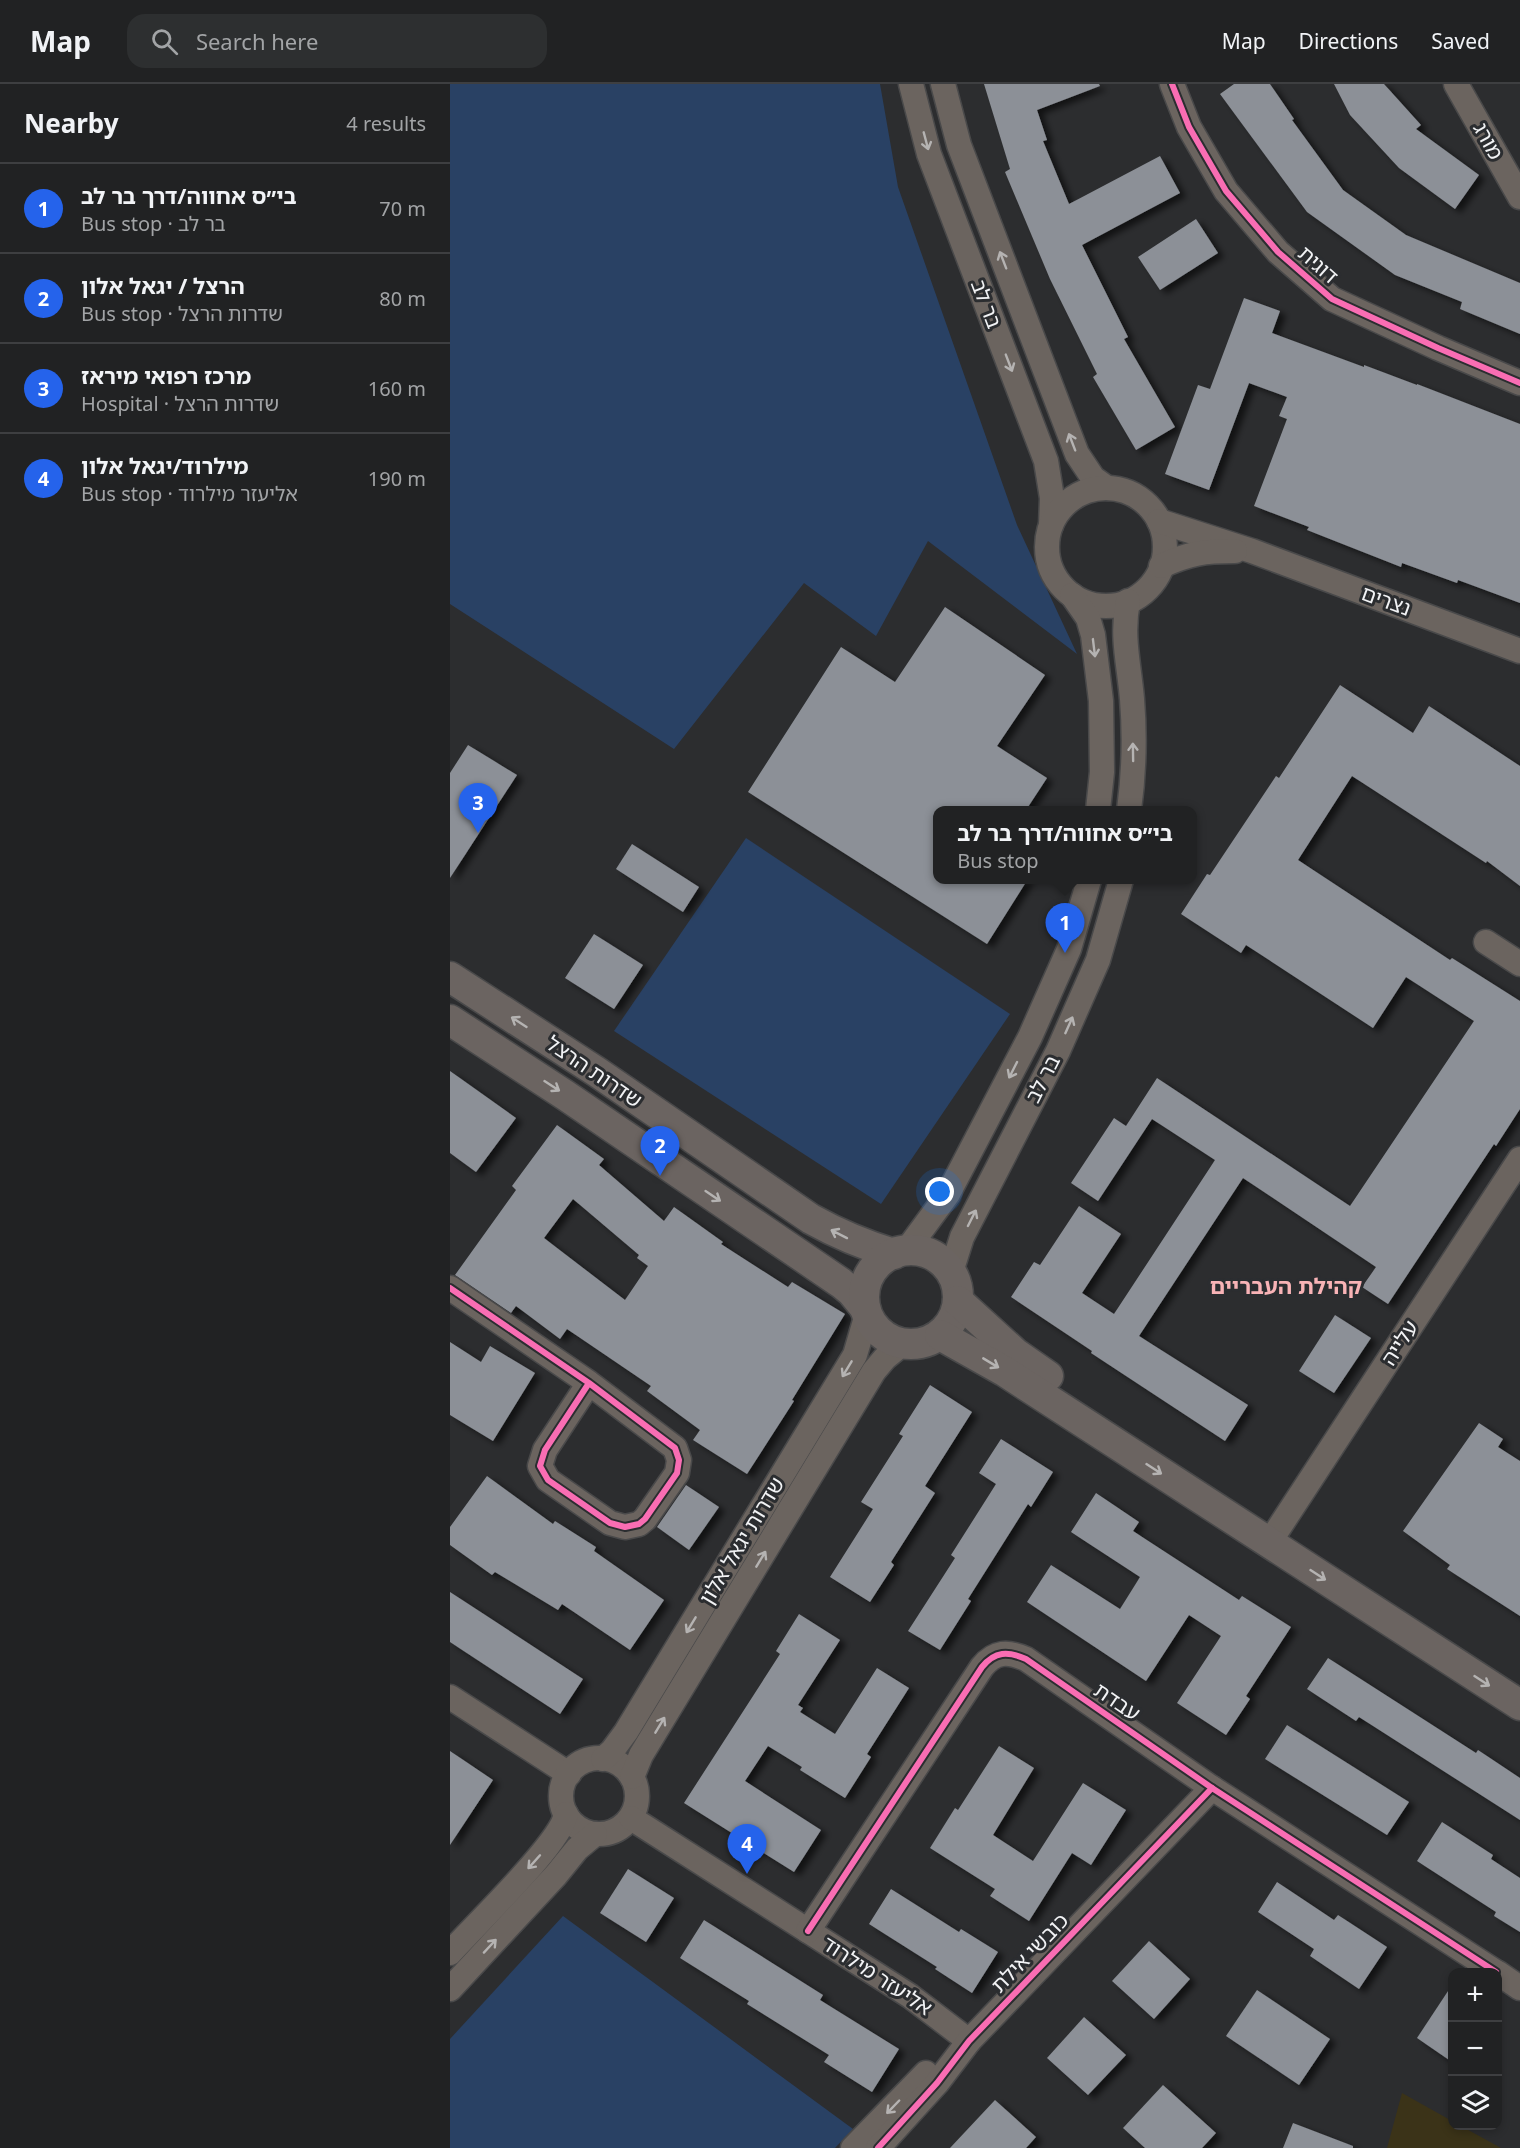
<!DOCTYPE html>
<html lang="en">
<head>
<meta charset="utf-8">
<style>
	:root { --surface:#212223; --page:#2d2f30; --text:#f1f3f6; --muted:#a2a4a6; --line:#3e3f41; --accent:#2563eb }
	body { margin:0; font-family:"Noto Sans","Noto Sans Hebrew",sans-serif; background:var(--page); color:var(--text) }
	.controls { position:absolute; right:18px; bottom:18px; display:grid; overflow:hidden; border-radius:12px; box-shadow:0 3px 9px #0003 }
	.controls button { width:54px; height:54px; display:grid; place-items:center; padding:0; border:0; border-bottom:2px solid var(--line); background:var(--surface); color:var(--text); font:30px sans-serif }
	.you { position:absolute; left:490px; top:1108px; width:21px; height:21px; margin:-15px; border:4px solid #fff; border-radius:50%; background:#1a73e8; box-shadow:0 0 0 9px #1a73e833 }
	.badge { display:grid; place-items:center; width:39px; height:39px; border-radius:50%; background:var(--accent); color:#fff; font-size:20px; font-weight:700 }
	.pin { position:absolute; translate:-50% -50px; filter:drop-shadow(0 2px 3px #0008) }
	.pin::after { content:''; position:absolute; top:32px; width:21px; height:18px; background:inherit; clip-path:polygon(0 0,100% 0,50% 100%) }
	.popup { position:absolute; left:483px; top:722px; width:264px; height:78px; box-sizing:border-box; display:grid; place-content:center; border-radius:12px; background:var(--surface); filter:drop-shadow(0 2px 4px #0005); font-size:20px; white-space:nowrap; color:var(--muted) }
	.popup b { font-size:22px; color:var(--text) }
	.popup::after { content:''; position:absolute; left:50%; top:100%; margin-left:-12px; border:12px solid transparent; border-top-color:var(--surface) }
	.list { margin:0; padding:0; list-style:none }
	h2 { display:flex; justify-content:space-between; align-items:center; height:78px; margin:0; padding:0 24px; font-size:26px }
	h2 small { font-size:20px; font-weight:400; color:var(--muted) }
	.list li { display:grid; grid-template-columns:39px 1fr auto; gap:18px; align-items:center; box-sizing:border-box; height:90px; padding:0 24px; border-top:2px solid var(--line) }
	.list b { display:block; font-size:22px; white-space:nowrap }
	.list p { margin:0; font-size:20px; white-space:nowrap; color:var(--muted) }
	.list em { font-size:20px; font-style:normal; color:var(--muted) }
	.icon { flex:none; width:33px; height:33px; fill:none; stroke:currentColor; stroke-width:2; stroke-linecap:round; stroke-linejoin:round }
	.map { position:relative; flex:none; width:1070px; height:2064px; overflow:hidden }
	header { display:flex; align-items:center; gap:36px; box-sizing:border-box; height:84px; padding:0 30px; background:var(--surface); border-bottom:2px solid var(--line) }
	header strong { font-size:28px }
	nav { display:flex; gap:33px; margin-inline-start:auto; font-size:21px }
	.search { width:420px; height:54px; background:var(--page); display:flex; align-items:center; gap:15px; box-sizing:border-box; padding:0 21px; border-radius:18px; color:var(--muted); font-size:22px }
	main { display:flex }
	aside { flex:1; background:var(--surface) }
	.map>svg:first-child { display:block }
</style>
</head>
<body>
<header>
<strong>Map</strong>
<div class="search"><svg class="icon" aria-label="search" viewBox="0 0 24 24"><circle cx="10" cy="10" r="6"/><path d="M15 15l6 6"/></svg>Search here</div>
<nav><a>Map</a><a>Directions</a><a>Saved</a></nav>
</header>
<main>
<aside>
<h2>Nearby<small>4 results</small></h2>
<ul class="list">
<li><span class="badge">1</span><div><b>בי״ס אחווה/דרך בר לב</b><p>Bus stop · בר לב</p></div><em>70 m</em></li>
<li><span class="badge">2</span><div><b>הרצל / יגאל אלון</b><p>Bus stop · שדרות הרצל</p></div><em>80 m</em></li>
<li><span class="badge">3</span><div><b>מרכז רפואי מיראז</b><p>Hospital · שדרות הרצל</p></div><em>160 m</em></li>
<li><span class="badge">4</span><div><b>מילרוד/יגאל אלון</b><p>Bus stop · אליעזר מילרוד</p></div><em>190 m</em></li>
</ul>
</aside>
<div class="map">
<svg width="1070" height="2064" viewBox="0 0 1070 2064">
	<defs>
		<filter id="shadow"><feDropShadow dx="6" dy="4" stdDeviation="3" flood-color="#0009"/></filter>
	</defs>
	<rect width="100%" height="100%" fill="#2c2d2f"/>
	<!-- green -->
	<g fill="#294164">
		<path d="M 0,0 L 430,0 L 448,103 L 567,441 L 627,570 L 478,457 L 426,552 L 354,499 L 224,665 L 0,520 Z"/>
		<path d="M 296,754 L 560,930 L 431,1120 L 164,947 Z"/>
		<path d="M 113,1832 L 403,2045 L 385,2064 L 0,2064 L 0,1955 Z"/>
	</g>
	<!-- sand -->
	<path fill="#3b3318" d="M 952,2009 L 1002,2037 L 1002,2042 L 1011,2042 L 1051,2064 L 937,2064 Z"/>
	<!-- building -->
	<g fill="#8c9097" fill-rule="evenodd" filter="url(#shadow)">
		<path d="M 534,0 L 649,0 L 650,2 L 587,26 L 597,56 L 593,57 L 619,120 L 710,72 L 730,109 L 632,161 L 678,253 L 674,255 L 725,343 L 686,366 L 643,293 L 647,290 L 600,195 L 555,88 L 560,85 Z"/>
		<path d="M 784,0 L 820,0 L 844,35 L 842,36 L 893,106 L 956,151 L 1070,199 L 1070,250 L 1010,225 L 1012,218 L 945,191 L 857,128 L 770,10 Z"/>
		<path d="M 884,0 L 934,0 L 971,41 L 966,45 L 1029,91 L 1005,125 L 949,84 L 900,31 Z"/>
		<path d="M 746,135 L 768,169 L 710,206 L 688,173 Z"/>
		<path d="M 794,214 L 830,227 L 822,249 L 914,283 L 914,281 L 967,301 L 967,300 L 1070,340 L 1070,519 L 1008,496 L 1007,499 L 952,479 L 951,483 L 857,446 L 859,443 L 804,422 L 837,335 L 829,332 L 837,313 L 799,299 L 759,406 L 715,390 L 748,301 L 760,305 Z"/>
		<path d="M 495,523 L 595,591 L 547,662 L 597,694 L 576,726 L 488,726 L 488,795 L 578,795 L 537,860 L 298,708 L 391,563 L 445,598 Z"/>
		<path d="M 890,601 L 963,649 L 979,622 L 1070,682 L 1070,802 L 1037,777 L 1036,779 L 902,692 L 848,776 L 1000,876 L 1002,874 L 1070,917 L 1070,1025 L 1046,1062 L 1044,1060 L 938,1220 L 912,1203 L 926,1183 L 793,1094 L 689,1252 L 798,1321 L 775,1357 L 641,1269 L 642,1267 L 561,1213 L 584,1178 L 590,1181 L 629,1122 L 671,1150 L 632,1209 L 664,1230 L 765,1076 L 702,1035 L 648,1117 L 621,1099 L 664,1034 L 676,1042 L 707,994 L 900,1122 L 1024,937 L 956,893 L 923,944 L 796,861 L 791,869 L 731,830 L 757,790 L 760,791 L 826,692 L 829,694 Z"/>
		<path d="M 18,661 L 67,691 L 0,794 L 0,689 Z"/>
		<path d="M 182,760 L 249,803 L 233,828 L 166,785 Z"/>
		<path d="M 144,850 L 193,881 L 164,925 L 115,894 Z"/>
		<path d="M 0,987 L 66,1034 L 26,1088 L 0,1069 Z"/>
		<path d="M 107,1041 L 154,1075 L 149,1081 L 214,1137 L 224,1123 L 273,1158 L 271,1160 L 338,1203 L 342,1198 L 395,1230 L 342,1316 L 344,1317 L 297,1390 L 243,1356 L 250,1346 L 197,1307 L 201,1302 L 117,1245 L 110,1255 L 66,1222 L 61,1229 L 5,1191 L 66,1106 L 62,1102 ZM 123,1115 L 189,1171 L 187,1174 L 198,1182 L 175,1216 L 94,1154 Z"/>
		<path d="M 885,1231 L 921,1254 L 884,1309 L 849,1287 Z"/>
		<path d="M 0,1258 L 31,1278 L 40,1262 L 85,1289 L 43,1357 L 0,1331 Z"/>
		<path d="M 480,1301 L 522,1328 L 475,1402 L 485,1409 L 441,1478 L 444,1481 L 420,1518 L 380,1493 L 423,1425 L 411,1418 L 453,1352 L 449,1350 Z"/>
		<path d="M 1029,1339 L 1053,1355 L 1048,1363 L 1070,1377 L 1070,1532 L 997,1485 L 1000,1481 L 953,1447 Z"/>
		<path d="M 551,1355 L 603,1388 L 581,1423 L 578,1420 L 518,1515 L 521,1517 L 490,1566 L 458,1547 L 505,1474 L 501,1471 L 546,1400 L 529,1389 Z"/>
		<path d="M 37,1392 L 103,1440 L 105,1437 L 146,1463 L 144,1467 L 214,1516 L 180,1566 L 112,1520 L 108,1526 L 45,1488 L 42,1491 L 0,1461 L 0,1443 Z"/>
		<path d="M 236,1401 L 269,1423 L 239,1466 L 207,1443 Z"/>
		<path d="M 646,1409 L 689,1438 L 683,1447 L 789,1516 L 792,1512 L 841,1543 L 796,1612 L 800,1615 L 776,1651 L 727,1619 L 771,1552 L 739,1531 L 696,1597 L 577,1518 L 601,1481 L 670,1525 L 690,1493 L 621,1448 Z"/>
		<path d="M 0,1508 L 133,1595 L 110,1630 L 0,1558 Z"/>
		<path d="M 349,1530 L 390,1556 L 348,1621 L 353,1624 L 350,1628 L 385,1650 L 427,1584 L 459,1604 L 417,1670 L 421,1673 L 395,1714 L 350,1686 L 352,1683 L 318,1662 L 295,1697 L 371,1746 L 344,1788 L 234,1719 L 330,1570 L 326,1567 Z"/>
		<path d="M 878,1574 L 1026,1669 L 1028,1666 L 1070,1694 L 1070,1736 L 909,1633 L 906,1637 L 857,1605 Z"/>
		<path d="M 837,1641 L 959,1718 L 937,1751 L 815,1675 Z"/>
		<path d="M 549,1662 L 584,1684 L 543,1751 L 583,1777 L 633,1699 L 676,1726 L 641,1781 L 622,1769 L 579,1837 L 540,1812 L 545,1805 L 480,1764 L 505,1724 L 508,1726 Z"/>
		<path d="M 0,1667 L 43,1696 L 0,1761 Z"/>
		<path d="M 992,1738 L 1043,1771 L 1041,1775 L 1070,1794 L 1070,1848 L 1044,1832 L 1046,1828 L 967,1777 Z"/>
		<path d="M 178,1785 L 224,1814 L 196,1858 L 150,1829 Z"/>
		<path d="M 827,1798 L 884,1836 L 888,1831 L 937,1863 L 909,1905 L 860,1872 L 864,1865 L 808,1828 Z"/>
		<path d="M 441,1805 L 509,1848 L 511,1845 L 548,1868 L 522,1909 L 485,1885 L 487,1883 L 419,1840 Z"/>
		<path d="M 254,1836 L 373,1911 L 370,1916 L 449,1965 L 422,2008 L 374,1978 L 379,1971 L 297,1920 L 299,1917 L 230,1874 Z"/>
		<path d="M 699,1857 L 740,1895 L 704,1935 L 662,1897 Z"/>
		<path d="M 1002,1901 L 1002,1978 L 967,1954 Z"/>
		<path d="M 807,1906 L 880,1955 L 849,2001 L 776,1952 Z"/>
		<path d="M 634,1933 L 676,1971 L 638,2011 L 597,1974 Z"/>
		<path d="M 713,2001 L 766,2049 L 752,2064 L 695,2064 L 673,2044 Z"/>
		<path d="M 545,2016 L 586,2053 L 576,2064 L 500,2064 Z"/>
		<path d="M 843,2039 L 903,2062 L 903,2064 L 833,2064 Z"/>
	</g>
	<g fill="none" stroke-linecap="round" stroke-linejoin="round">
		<!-- minor casing -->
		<g stroke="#49494a" stroke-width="27">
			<g id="minor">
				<path d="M 461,0 L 479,70 L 596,377 L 602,414 L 601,441"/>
				<path d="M 493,0 L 509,61 L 627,370 L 643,394 L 657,404"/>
				<path d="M 722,0 L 739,43 L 776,107 L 828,168 L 882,215 L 988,264 L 1070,299"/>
				<path d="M 1006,0 L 1070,113"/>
				<circle cx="656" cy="463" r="59"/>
				<path d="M 709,437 L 802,467 L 1070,567"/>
				<path d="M 711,482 C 740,469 754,467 785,467"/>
				<path d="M 622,511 L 638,534 L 643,551 L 651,617 L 652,688 L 648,726"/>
				<path d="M 678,517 C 671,552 679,580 682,615 C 685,652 684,689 679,726"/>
				<path d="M 1036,858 L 1070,880"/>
				<path d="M 456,1167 L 498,1110 L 580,953 L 619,865 L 639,796"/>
				<path d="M 501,1188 L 512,1153 L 608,967 L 648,876 L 671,796"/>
				<path d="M 0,1204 L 139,1299 L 225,1364 L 229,1376 L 227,1389 L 195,1435 L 189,1440 L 175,1443 L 160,1439 L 98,1396 L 90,1382 L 95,1366 L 139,1299"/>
				<path d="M 819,1459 L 1070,1075"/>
				<path d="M 0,1613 L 119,1690"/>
				<circle cx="149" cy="1712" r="38"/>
				<path d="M 153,1675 L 162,1667 L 176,1648 L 405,1271 L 417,1230"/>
				<path d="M 182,1693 L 191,1671 L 424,1287 L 435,1274 L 452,1260"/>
				<path d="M 181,1734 L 460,1912 L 519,1957"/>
				<path d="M 358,1847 L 532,1583 C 545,1567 558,1567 576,1575 L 762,1704 L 1046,1888"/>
				<path d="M 0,1869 C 23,1843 112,1758 116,1730"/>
				<path d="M 1048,1889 L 1070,1904"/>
				<path d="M 0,1905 L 106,1791 L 127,1765 L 145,1750"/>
				<path d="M 403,2064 L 476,1989"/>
				<path d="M 428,2064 L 487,1999 L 519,1957 L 762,1704"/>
			</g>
		</g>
		<!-- major casing -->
		<g stroke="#49494a" stroke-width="33">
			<g id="major">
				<path d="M 0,893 L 147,988 L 361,1135 C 388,1150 414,1161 444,1170"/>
				<path d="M 0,936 L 115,1011 L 391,1199 L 402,1208 L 415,1224"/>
				<circle cx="461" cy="1213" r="47"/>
				<path d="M 508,1217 L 565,1269 L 598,1292"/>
				<path d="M 490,1251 L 554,1287 L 1070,1621"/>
			</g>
		</g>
		<!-- minor -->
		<use href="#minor" stroke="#6b645f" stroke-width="24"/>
		<!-- major -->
		<use href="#major" stroke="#6b6461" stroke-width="30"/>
		<!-- cycleway casing -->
		<g stroke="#2b2d30" stroke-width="10">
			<g id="cycleway">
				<path d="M 722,0 L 739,43 L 776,107 L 828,168 L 882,215 L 988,264 L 1070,299"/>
				<path d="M 0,1204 L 139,1299 L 225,1364 L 229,1376 L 227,1389 L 195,1435 L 189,1440 L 175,1443 L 160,1439 L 98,1396 L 90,1382 L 95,1366 L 139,1299"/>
				<path d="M 358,1847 L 532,1583 C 545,1567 558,1567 576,1575 L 762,1704 L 1046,1888"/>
				<path d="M 428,2064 L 487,1999 L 519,1957 L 762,1704"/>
			</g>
		</g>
		<!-- cycleway -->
		<use href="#cycleway" stroke="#f96db3" stroke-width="6"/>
	</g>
	<!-- one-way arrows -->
	<defs><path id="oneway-shaft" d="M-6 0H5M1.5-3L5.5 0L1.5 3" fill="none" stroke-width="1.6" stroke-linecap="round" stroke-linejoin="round" transform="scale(1.5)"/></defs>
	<g stroke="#b5b3b2">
		<use href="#oneway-shaft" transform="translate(476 57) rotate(75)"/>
		<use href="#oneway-shaft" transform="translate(553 176) rotate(-111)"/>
		<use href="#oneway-shaft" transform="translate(559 279) rotate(69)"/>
		<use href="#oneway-shaft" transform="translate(622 358) rotate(-111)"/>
		<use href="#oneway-shaft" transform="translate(644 564) rotate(83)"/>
		<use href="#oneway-shaft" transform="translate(683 668) rotate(-91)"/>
		<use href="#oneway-shaft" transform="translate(69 938) rotate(-147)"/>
		<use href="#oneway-shaft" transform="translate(619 941) rotate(-66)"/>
		<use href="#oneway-shaft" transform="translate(563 986) rotate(117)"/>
		<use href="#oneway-shaft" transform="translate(102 1002) rotate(33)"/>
		<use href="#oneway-shaft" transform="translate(263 1112) rotate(34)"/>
		<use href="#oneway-shaft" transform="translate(522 1134) rotate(-63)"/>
		<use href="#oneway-shaft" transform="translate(389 1150) rotate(-153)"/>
		<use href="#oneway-shaft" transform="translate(541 1279) rotate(31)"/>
		<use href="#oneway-shaft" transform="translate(397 1285) rotate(121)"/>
		<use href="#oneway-shaft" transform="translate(704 1385) rotate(33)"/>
		<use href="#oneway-shaft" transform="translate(311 1475) rotate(-59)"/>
		<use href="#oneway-shaft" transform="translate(868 1491) rotate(33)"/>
		<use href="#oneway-shaft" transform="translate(241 1541) rotate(121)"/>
		<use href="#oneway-shaft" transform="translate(1032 1597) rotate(33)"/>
		<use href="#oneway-shaft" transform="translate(210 1641) rotate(-59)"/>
		<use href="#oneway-shaft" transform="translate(84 1778) rotate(132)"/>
		<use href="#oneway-shaft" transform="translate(40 1862) rotate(-47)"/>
		<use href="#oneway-shaft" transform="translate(443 2023) rotate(134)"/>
	</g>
	<g text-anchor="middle" stroke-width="6" stroke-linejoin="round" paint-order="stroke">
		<!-- street labels -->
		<g font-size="21" fill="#f2f3f5" stroke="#2b2d30">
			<text transform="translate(1038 57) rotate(61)" y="7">מורג</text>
			<text transform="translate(868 181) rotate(41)" y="7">דוגית</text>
			<text transform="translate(536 220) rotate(69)" y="7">בר לב</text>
			<text transform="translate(936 517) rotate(20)" y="7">נצרים</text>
			<text transform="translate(144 988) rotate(34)" y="7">שדרות הרצל</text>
			<text transform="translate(593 995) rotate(-63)" y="7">בר לב</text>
			<text transform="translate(950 1259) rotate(-57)" y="7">עלייה</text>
			<text transform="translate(292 1457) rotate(-59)" y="7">שדרות יגאל אלון</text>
			<text transform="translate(667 1618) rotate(34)" y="7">עבדת</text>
			<text transform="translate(580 1869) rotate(-46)" y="7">כובשי אילת</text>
			<text transform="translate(427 1892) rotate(33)" y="7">אליעזר מילרוד</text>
		</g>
		<!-- neighbourhood labels -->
		<g font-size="22" font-weight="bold" fill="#f8b3b6" stroke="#2b2d30">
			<text x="836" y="1210">קהילת העבריים</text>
		</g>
	</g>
</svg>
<div class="controls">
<button>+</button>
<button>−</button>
<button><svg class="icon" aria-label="layers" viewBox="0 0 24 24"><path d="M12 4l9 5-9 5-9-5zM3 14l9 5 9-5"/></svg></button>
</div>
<div class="you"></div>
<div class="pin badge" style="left:615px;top:869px">1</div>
<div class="popup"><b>בי״ס אחווה/דרך בר לב</b>Bus stop</div>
<div class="pin badge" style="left:210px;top:1092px">2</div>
<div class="pin badge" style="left:28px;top:749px">3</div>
<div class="pin badge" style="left:297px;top:1790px">4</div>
</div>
</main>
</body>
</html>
